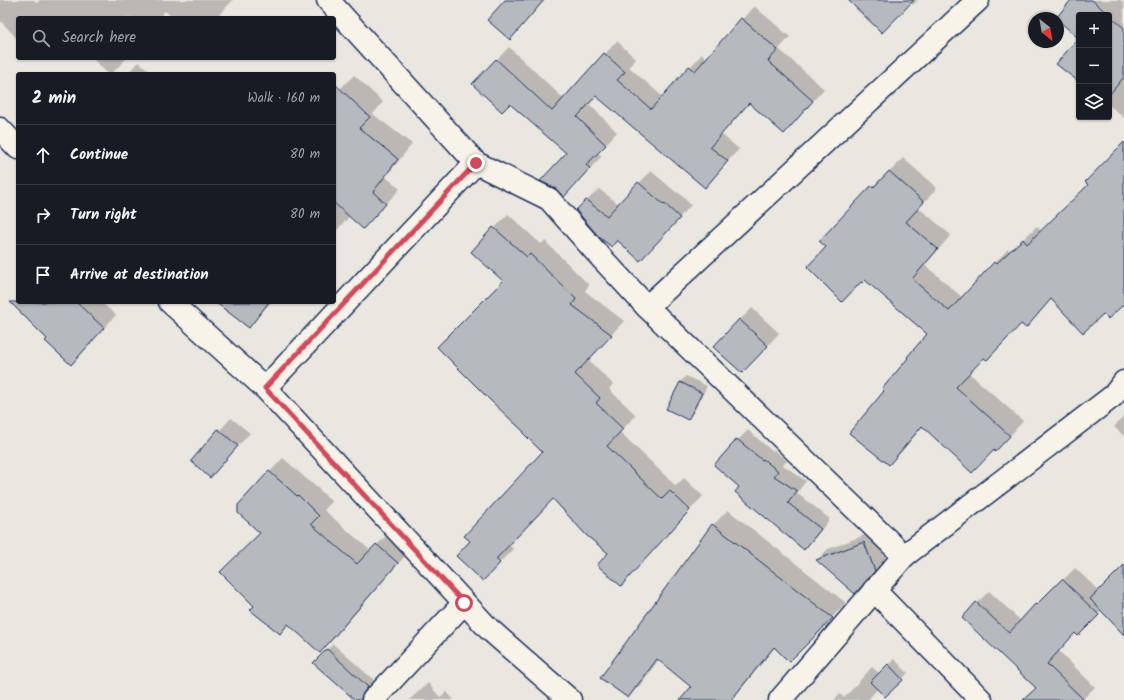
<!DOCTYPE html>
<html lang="en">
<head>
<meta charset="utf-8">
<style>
	:root { --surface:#171b24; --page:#242831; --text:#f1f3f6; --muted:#9ea1a6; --line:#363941 }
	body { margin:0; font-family:Kalam,sans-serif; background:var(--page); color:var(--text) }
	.controls { position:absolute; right:12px; top:12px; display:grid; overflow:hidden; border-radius:4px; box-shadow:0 1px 3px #0004 }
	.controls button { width:36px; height:36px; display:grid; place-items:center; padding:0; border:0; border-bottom:1px solid var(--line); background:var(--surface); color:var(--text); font:20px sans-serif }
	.compass { position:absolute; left:1028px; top:12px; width:36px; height:36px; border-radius:50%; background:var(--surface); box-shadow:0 1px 3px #0004; rotate:149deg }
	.stop { position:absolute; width:12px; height:12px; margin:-9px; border:3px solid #d1495b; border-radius:50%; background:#fff }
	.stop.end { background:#d1495b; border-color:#fff; box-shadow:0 1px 4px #0008 }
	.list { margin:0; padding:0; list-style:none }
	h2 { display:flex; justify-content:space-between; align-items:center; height:52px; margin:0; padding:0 16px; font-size:17px }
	h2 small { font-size:13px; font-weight:400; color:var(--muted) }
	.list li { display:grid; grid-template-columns:26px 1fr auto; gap:12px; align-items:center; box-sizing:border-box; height:60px; padding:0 16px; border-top:1px solid var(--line) }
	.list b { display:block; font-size:15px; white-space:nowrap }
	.list em { font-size:13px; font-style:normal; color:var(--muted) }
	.icon { flex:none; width:22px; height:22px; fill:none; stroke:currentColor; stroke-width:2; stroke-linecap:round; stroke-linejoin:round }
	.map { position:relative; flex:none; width:1124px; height:700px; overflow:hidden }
	.search { position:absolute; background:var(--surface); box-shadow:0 1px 3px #0004; left:16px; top:16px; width:320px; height:44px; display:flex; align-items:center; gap:10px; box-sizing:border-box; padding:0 14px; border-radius:4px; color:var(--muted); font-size:15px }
	.panel { position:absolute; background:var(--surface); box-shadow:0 1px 3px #0004; left:16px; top:72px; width:320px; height:232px; border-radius:4px }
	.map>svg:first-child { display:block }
</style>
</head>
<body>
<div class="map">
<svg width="1124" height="700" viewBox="0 0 1124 700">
	<rect width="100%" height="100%" fill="#eae7e0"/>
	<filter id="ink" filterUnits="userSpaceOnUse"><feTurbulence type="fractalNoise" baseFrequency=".025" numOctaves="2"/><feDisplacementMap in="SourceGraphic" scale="8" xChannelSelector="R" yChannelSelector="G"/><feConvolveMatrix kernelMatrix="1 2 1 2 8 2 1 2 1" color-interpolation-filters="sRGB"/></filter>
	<g filter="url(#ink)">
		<!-- shadow -->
		<g fill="#0003">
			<path d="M 0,0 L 34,0 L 37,3 L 40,0 L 233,0 L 216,18 L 173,18 L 165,11 L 159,18 L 18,18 L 18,40 L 0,20 Z"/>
			<path d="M 506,0 L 545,0 L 510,39 Z"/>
			<path d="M 849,0 L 918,0 L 913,5 L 910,2 Z"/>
			<path d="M 1073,0 L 1121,0 L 1124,3 L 1124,118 L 1109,105 L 1109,15 L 1079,15 L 1079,37 L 1058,19 Z"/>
			<path d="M 754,6 L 790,37 L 779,49 L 824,89 L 784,133 L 750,102 L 721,134 L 739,149 L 705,187 L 597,95 L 589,104 L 617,132 L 598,153 L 602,156 L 564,196 L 568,153 L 510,103 L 473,84 L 509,47 L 564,99 L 617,41 L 636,59 L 629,67 L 663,97 L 702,54 L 707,59 Z"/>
			<path d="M 92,58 L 127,58 L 111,74 L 108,74 Z"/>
			<path d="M 139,62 L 153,74 L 126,74 Z"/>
			<path d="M 354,75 L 383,102 L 373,114 L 412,144 L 386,177 L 400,189 L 363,228 L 350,216 L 334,233 L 334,95 Z"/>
			<path d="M 1124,143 L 1124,303 L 1103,313 L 1051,299 L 1026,327 L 1021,323 L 985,357 L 969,373 L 1023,421 L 1009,437 L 994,449 L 923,426 L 902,451 L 889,464 L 885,390 L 928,334 L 827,247 L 872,187 L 886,174 L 887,175 L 903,158 L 937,188 L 919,208 L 951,235 L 925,265 L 963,298 L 1008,249 L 1011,251 L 1037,226 L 1041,231 L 1090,185 Z"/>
			<path d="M 651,171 L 677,193 L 678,192 L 691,205 L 652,247 L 618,239 L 577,210 L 599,189 L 619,204 Z"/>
			<path d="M 508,214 L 541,244 L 545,241 L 589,285 L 585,291 L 624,321 L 588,360 L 613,384 L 609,389 L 636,415 L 620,432 L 676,486 L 684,478 L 703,496 L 621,585 L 610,553 L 553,498 L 509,544 L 513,549 L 483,580 L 543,452 L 504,281 L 472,252 Z"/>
			<path d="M 28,302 L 101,302 L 116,315 L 83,351 L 48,339 Z"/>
			<path d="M 217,302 L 271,302 L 248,327 Z"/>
			<path d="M 752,308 L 779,333 L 755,360 L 740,320 Z"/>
			<path d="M 686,376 L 707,386 L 694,412 L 688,418 L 680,382 Z"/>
			<path d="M 1124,416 L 1124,436 L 1114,427 Z"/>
			<path d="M 231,418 L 250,433 L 210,476 L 192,461 Z"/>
			<path d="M 748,430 L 772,451 L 774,450 L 787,461 L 783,465 L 806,481 L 797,493 L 830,519 L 814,539 L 804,549 L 740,487 L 738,440 Z"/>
			<path d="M 283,458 L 311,483 L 312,482 L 332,502 L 324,510 L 371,551 L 391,531 L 411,549 L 334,638 L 320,652 L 289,624 L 280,633 L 255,606 L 261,533 L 239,505 Z"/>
			<path d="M 728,510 L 846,603 L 789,661 L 775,647 L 732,700 L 682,700 L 692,687 L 659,659 L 643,682 L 628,697 L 602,678 L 713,525 Z"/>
			<path d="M 875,531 L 886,559 L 866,581 L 817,560 L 828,549 Z"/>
			<path d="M 1124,566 L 1124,633 L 1102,610 L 1078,635 L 1075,633 L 1059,651 L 1095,687 L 1082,700 L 1040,700 L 1037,688 L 977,603 L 989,591 L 1021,621 L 1048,593 L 1049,594 L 1075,568 L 1099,591 Z"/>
			<path d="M 333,644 L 374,680 L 366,691 L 367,697 L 368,700 L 356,700 L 327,650 Z"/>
			<path d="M 894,659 L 908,673 L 885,696 L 878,688 L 868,700 L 834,700 L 840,694 L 844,698 L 872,667 L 880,674 Z"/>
			<path d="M 428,683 L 440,697 L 447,692 L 454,700 L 409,700 Z"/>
		</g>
		<!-- building -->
		<g fill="#b6babf" stroke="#1b2f5e">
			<path d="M 505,0 L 544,0 L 510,40 L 487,20 Z"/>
			<path d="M 848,0 L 914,0 L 882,33 Z"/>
			<path d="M 1071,0 L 1092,0 L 1109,15 L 1079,15 L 1079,82 L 1056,64 L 1078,38 L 1058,20 L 1058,18 L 1056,18 Z"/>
			<path d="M 1109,15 L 1124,28 L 1124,77 L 1109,95 Z"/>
			<path d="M 741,18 L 778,50 L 768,61 L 813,101 L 784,134 L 749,103 L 710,147 L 728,161 L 705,188 L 596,96 L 577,117 L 606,145 L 586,165 L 590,168 L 564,197 L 555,188 L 540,181 L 566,153 L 510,104 L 502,112 L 472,84 L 496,59 L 552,111 L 604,53 L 625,72 L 617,80 L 651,109 L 689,66 L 695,71 Z"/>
			<path d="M 334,83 L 370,117 L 359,128 L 398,159 L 373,192 L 386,204 L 363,229 L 334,203 Z"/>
			<path d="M 1124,142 L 1124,304 L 1108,319 L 1103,314 L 1083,333 L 1051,299 L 1026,328 L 1021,324 L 987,360 L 984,358 L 956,387 L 1010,436 L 995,452 L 994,450 L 972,473 L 922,426 L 889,465 L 849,433 L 884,391 L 882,389 L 908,358 L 907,357 L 927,334 L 865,280 L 862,283 L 861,282 L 842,302 L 807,267 L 826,247 L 819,241 L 871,186 L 873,188 L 889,171 L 924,202 L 906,222 L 938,249 L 912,279 L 949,311 L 994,262 L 996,264 L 1023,239 L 1027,244 L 1088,185 L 1085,182 Z"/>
			<path d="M 638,182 L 664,205 L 665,204 L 680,218 L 640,261 L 617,240 L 612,247 L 599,237 L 576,210 L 586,200 L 607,216 Z"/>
			<path d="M 493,227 L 527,257 L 530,254 L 576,299 L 572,305 L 612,335 L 575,374 L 600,398 L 596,403 L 623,429 L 607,446 L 662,499 L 670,491 L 690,510 L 621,586 L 597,565 L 608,553 L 586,535 L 553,499 L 496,559 L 500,563 L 483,581 L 456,556 L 470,541 L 464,536 L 542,452 L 523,433 L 524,432 L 491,401 L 437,347 L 503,281 L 471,252 Z"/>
			<path d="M 10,302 L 76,302 L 104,328 L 71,365 L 45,341 L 47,339 Z"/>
			<path d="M 215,302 L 269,302 L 249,328 Z"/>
			<path d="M 739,319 L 768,346 L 742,373 L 713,347 Z"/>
			<path d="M 680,382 L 702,393 L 688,420 L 666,409 Z"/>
			<path d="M 218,429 L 238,446 L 210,478 L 191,461 Z"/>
			<path d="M 737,439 L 762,460 L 763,459 L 778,471 L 774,476 L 797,491 L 788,503 L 821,529 L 804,550 L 735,492 L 739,487 L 714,465 Z"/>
			<path d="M 269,471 L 297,496 L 298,495 L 319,516 L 311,524 L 357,564 L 376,544 L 398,563 L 320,653 L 288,624 L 280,634 L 250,610 L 254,606 L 220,572 L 260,533 L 238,513 L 238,505 Z"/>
			<path d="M 712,524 L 833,618 L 789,662 L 774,647 L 731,700 L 680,700 L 691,687 L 657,659 L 628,698 L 600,678 Z"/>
			<path d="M 864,542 L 875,571 L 855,594 L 816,560 Z"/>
			<path d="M 1124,565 L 1124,635 L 1090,599 Z"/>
			<path d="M 1062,579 L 1099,615 L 1078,636 L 1075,633 L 1047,664 L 1084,700 L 1023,700 L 1036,688 L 962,618 L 976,602 L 1009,633 L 1035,604 L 1036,605 Z"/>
			<path d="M 327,649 L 368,687 L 364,692 L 361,700 L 355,700 L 313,663 Z"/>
			<path d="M 888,664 L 903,680 L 885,697 L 870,682 Z"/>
		</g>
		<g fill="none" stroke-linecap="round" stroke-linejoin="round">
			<!-- minor casing -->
			<g stroke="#1b2f5e" stroke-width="25">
				<g id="minor">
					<path d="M 328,0 L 476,163 L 549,199 L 595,251 L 647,307 L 904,556 L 780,700"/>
					<path d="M 0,129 L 18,148"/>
					<path d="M 170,302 L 265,388 L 489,629 L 570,700"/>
					<path d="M 647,307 L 978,0"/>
					<path d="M 265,388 L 476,163"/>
					<path d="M 904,556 L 1113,396 L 1124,382"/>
					<path d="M 874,590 L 981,700"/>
					<path d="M 373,700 L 464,603"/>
				</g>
			</g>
			<!-- minor -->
			<use href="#minor" stroke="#f7f3e8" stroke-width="22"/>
		</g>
	</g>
	<g fill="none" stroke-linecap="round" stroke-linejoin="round" filter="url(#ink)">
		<!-- route -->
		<path stroke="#d1495b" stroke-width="5" d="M 464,603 L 265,388 L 476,163"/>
	</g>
</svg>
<div class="controls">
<button>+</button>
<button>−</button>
<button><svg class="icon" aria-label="layers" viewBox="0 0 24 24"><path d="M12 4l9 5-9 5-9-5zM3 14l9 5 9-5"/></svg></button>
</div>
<svg class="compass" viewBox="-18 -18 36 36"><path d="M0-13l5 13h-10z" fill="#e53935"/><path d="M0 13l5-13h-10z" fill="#9ea1a6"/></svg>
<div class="stop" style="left:464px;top:603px"></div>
<div class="stop end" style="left:476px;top:163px"></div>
<div class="search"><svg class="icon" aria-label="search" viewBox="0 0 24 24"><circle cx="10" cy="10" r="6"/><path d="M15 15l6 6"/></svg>Search here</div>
<section class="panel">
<h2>2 min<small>Walk · 160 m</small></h2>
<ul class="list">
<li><svg class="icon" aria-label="ahead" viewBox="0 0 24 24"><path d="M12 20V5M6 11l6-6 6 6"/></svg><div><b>Continue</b></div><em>80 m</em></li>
<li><svg class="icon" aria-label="right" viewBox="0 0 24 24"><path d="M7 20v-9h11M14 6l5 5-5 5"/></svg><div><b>Turn right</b></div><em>80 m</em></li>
<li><svg class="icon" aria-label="arrive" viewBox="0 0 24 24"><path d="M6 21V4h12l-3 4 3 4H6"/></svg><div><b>Arrive at destination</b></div></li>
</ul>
</section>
</div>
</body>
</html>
